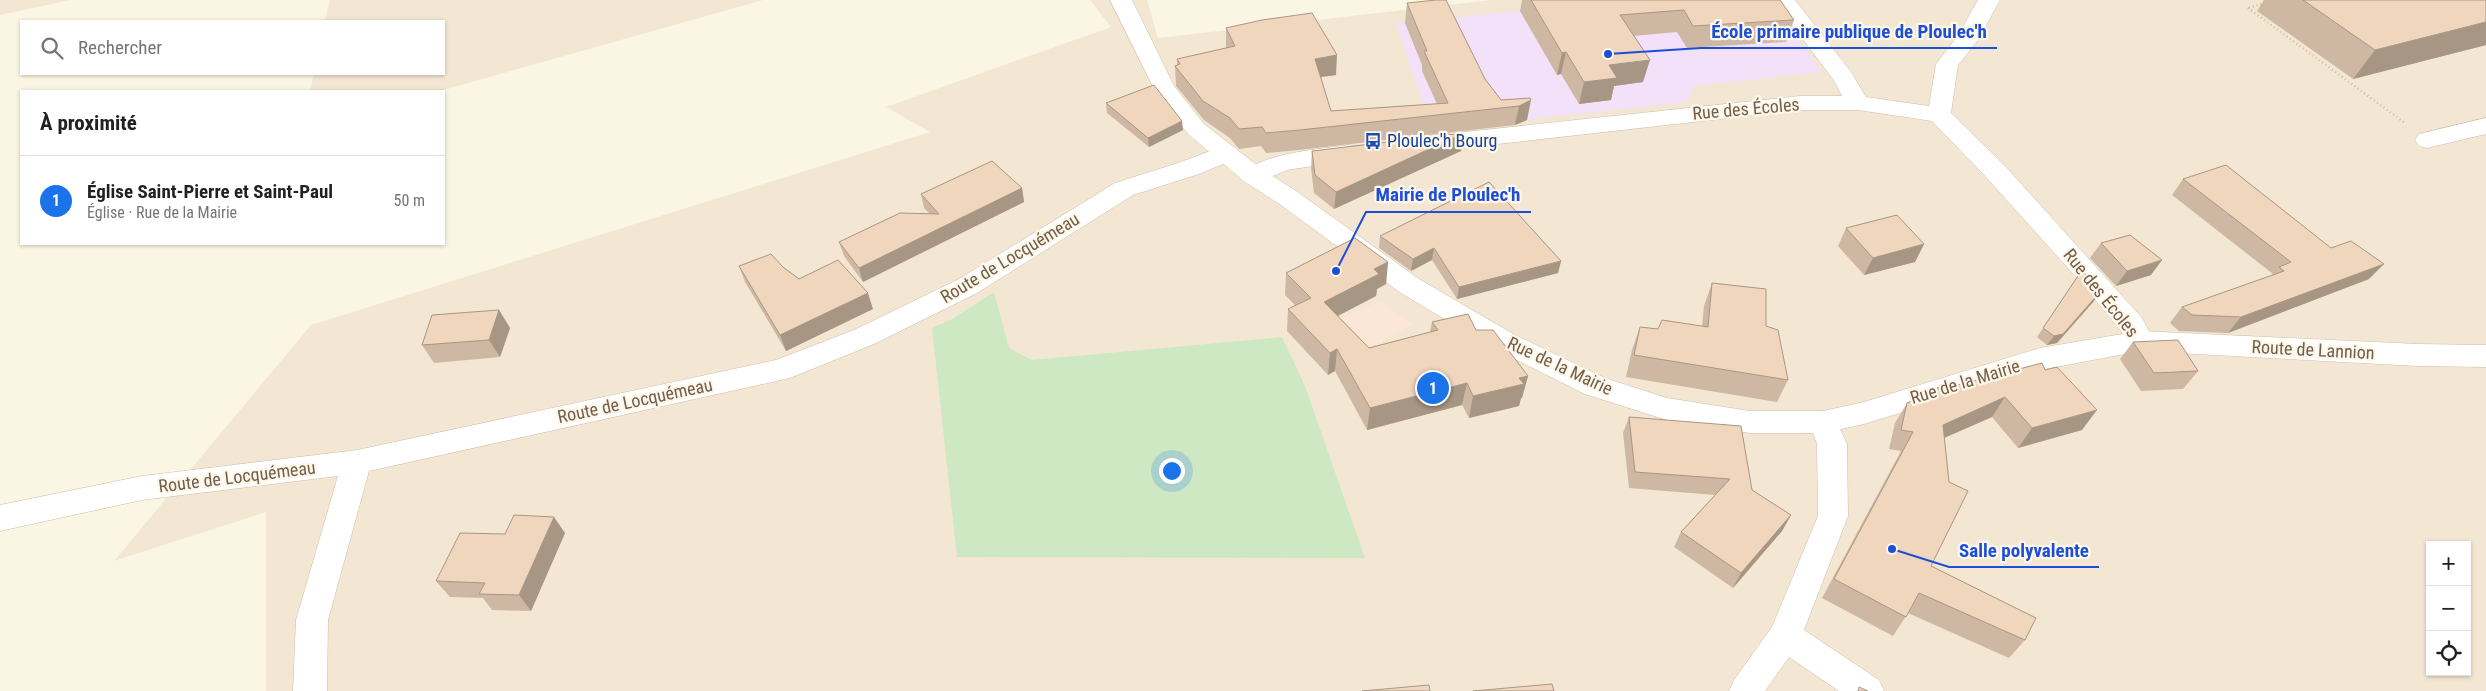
<!DOCTYPE html>
<html lang="fr">
<head>
<meta charset="utf-8">
<style>
	:root { --surface:#fff; --page:#f6f6f6; --text:#202124; --muted:#757577; --line:#e0e0e0; --accent:#1a73e8 }
	body { margin:0; font-family:"Roboto Condensed",sans-serif; background:var(--page); color:var(--text) }
	.controls { position:absolute; right:15px; bottom:15px; display:grid; overflow:hidden; border-radius:0px; box-shadow:0 1px 4px #0004 }
	.controls button { width:45px; height:45px; display:grid; place-items:center; padding:0; border:0; border-bottom:1px solid var(--line); background:var(--surface); color:var(--text); font:25px sans-serif }
	.you { position:absolute; left:1171px; top:470px; width:18px; height:18px; margin:-12px; border:4px solid #fff; border-radius:50%; background:#1a73e8; box-shadow:0 0 0 8px #1a73e833 }
	.badge { display:grid; place-items:center; width:32px; height:32px; border-radius:50%; background:var(--accent); color:#fff; font-size:16px; font-weight:700 }
	.pin { position:absolute; translate:-50% -50%; border:2px solid #fff; box-shadow:0 1px 5px #0006 }
	.list { margin:0; padding:0; list-style:none }
	h2 { display:flex; justify-content:space-between; align-items:center; height:65px; margin:0; padding:0 20px; font-size:21px }
	h2 small { font-size:16px; font-weight:400; color:var(--muted) }
	.list li { display:grid; grid-template-columns:32px 1fr auto; gap:15px; align-items:center; box-sizing:border-box; height:90px; padding:0 20px; border-top:1px solid var(--line) }
	.list b { display:block; font-size:19px; white-space:nowrap }
	.list p { margin:0; font-size:16px; white-space:nowrap; color:var(--muted) }
	.list em { font-size:16px; font-style:normal; color:var(--muted) }
	.icon { flex:none; width:28px; height:28px; fill:none; stroke:currentColor; stroke-width:2; stroke-linecap:round; stroke-linejoin:round }
	.map { position:relative; flex:none; width:2486px; height:691px; overflow:hidden }
	.search { position:absolute; background:var(--surface); box-shadow:0 1px 4px #0004; left:20px; top:20px; width:425px; height:55px; display:flex; align-items:center; gap:12px; box-sizing:border-box; padding:0 18px; border-radius:0px; color:var(--muted); font-size:19px }
	.panel { position:absolute; background:var(--surface); box-shadow:0 1px 4px #0004; left:20px; top:90px; width:425px; height:155px; border-radius:0px }
	.map>svg:first-child { display:block }
</style>
</head>
<body>
<div class="map">
<svg width="2486" height="691" viewBox="0 0 2486 691">
	<rect width="100%" height="100%" fill="#fbf5e4"/>
	<!-- residential -->
	<g fill="#f3e7d3" fill-rule="evenodd">
		<path d="M 0,0 L 70,0 L 0,15 Z"/>
		<path d="M 330,0 L 763,0 L 440,91 L 310,91 L 314,74 L 444,74 L 444,21 L 325,21 Z"/>
		<path d="M 1090,0 L 1147,0 L 1158,38 L 1492,0 L 2486,0 L 2486,691 L 266,691 L 266,512 L 114,561 L 311,325 L 930,132 L 886,107 L 1111,27 ZM 2430,545 L 2467,545 L 2467,672 L 2430,672 Z"/>
	</g>
	<!-- commercial -->
	<path fill="#fbe6d8" d="M 1380,301 L 1413,324 L 1357,354 L 1328,324 Z"/>
	<!-- education -->
	<path fill="#f2e1f8" d="M 1659,0 L 1769,0 L 1822,72 L 1695,86 L 1686,102 L 1432,130 L 1396,23 L 1550,8 Z"/>
	<!-- green -->
	<path fill="#cee8c3" d="M 994,292 L 1009,348 L 1032,360 L 1282,337 L 1305,386 L 1365,558 L 957,557 L 932,328 L 952,319 Z"/>
	<g fill="none" stroke-linecap="round" stroke-linejoin="round">
		<!-- street casing -->
		<g stroke="#ccbdab" stroke-width="1">
			<g id="street">
				<path d="M 1773,0 L 1795,0 L 1851,72 L 1866,97 L 1929,106 L 1936,64 L 1957,37 L 1978,0 L 2000,0 L 1978,40 L 1958,65 L 1951,113 L 2004,165 L 2142,318 L 2154,341 L 2150,348 L 2140,351 L 2130,348 L 2121,331 L 2077,278 L 1986,177 L 1932,121 L 1858,110 L 1800,110 L 1427,152 L 1419,150 L 1415,144 L 1419,138 L 1427,136 L 1800,96 L 1842,96 L 1833,79 Z"/>
				<path d="M 2486,118 L 2486,134 L 2427,148 L 2419,146 L 2415,140 L 2419,134 Z"/>
				<path d="M 1226,145 L 1235,147 L 1238,153 L 1235,159 L 1199,174 L 1133,195 L 977,293 L 874,344 L 790,378 L 369,471 L 328,620 L 327,691 L 293,691 L 296,620 L 338,476 L 142,500 L 0,531 L 0,505 L 142,476 L 357,450 L 776,360 L 854,330 L 959,279 L 1115,183 L 1181,162 Z"/>
				<path d="M 1349,145 L 1358,147 L 1361,153 L 1358,159 L 1287,170 L 1254,184 L 1245,182 L 1242,176 C 1256,153 1323,149 1349,145 Z"/>
				<path d="M 1823,411 L 1833,414 L 1847,444 L 1848,516 L 1804,630 L 1879,680 L 1884,691 L 1839,691 L 1789,657 L 1765,691 L 1729,691 L 1734,680 L 1772,627 L 1818,516 L 1817,444 L 1809,422 L 1813,414 Z"/>
			</g>
		</g>
		<!-- secondary casing -->
		<g stroke="#cfbea9" stroke-width="1">
			<path id="secondary" d="M 1110,0 L 1132,0 L 1174,86 L 1204,124 L 1263,170 L 1296,191 L 1419,279 L 1515,335 L 1605,378 L 1667,398 L 1750,411 L 1823,411 L 1864,402 L 2040,348 L 2140,331 L 2417,344 L 2486,345 L 2486,367 L 2417,366 L 2140,351 L 2040,370 L 1864,424 L 1823,433 L 1750,433 L 1667,420 L 1585,394 L 1495,349 L 1401,293 L 1278,203 L 1245,182 L 1188,134 L 1156,93 Z"/>
		</g>
		<!-- path -->
		<g stroke="#d4baa0" stroke-width="2.5" stroke-dasharray="1 3" stroke-linecap="butt">
			<path d="M 2248,8 L 2405,123"/>
			<path d="M 2249,8 L 2264,3"/>
		</g>
		<!-- street -->
		<use href="#street" fill="#fff" fill-rule="evenodd"/>
		<!-- secondary -->
		<use href="#secondary" fill="#fff" fill-rule="evenodd"/>
	</g>
	<!-- wall -->
	<g fill="#ceb8a3">
		<path d="M 1522,0 L 1780,0 L 1794,20 L 1786,42 L 1687,48 L 1677,32 L 1633,36 L 1643,82 L 1614,86 L 1611,100 L 1579,104 L 1561,74 L 1557,75 L 1520,11 Z"/>
		<path d="M 2264,0 L 2486,0 L 2486,45 L 2353,79 L 2257,11 Z"/>
		<path d="M 1407,3 L 1485,79 L 1501,100 L 1530,98 L 1527,120 L 1515,125 L 1299,150 L 1266,153 L 1261,146 L 1239,149 L 1230,138 L 1204,120 L 1176,86 L 1175,66 L 1177,65 L 1177,59 L 1226,48 L 1226,28 L 1336,75 L 1321,77 L 1331,111 L 1437,104 L 1422,71 L 1422,65 L 1405,23 Z"/>
		<path d="M 1106,103 L 1183,130 L 1149,147 L 1107,113 Z"/>
		<path d="M 1312,151 L 1461,151 L 1334,209 L 1314,193 L 1311,168 Z"/>
		<path d="M 2183,179 L 2331,248 L 2369,279 L 2228,333 L 2179,331 L 2170,323 L 2182,307 L 2272,276 L 2273,274 L 2172,195 Z"/>
		<path d="M 1022,188 L 1024,202 L 863,282 L 844,256 L 839,242 L 930,214 L 924,208 L 921,194 Z"/>
		<path d="M 1846,228 L 1924,244 L 1915,262 L 1864,275 L 1838,246 Z"/>
		<path d="M 1380,236 L 1561,261 L 1558,273 L 1457,299 L 1432,260 L 1411,271 L 1379,248 Z"/>
		<path d="M 2101,243 L 2151,275 L 2116,286 L 2090,258 Z"/>
		<path d="M 1388,262 L 1386,284 L 1377,289 L 1376,296 L 1338,316 L 1369,348 L 1430,332 L 1432,322 L 1476,330 L 1528,376 L 1522,398 L 1521,398 L 1519,406 L 1469,418 L 1462,405 L 1367,430 L 1335,371 L 1328,375 L 1287,331 L 1288,309 L 1295,305 L 1285,295 L 1286,273 Z"/>
		<path d="M 739,266 L 783,267 L 799,279 L 873,309 L 786,351 L 745,282 Z"/>
		<path d="M 2082,270 L 2094,301 L 2057,343 L 2047,345 L 2037,337 Z"/>
		<path d="M 1712,283 L 1766,326 L 1788,380 L 1777,402 L 1626,377 L 1632,350 L 1640,327 L 1658,329 L 1702,326 L 1704,306 Z"/>
		<path d="M 499,310 L 510,328 L 500,357 L 434,363 L 422,345 Z"/>
		<path d="M 2133,342 L 2198,371 L 2183,389 L 2141,391 L 2120,359 Z"/>
		<path d="M 2045,370 L 2082,430 L 2018,448 L 1992,417 L 1944,438 L 1931,566 L 2025,640 L 2009,658 L 1908,613 L 1893,636 L 1822,598 L 1901,451 L 1889,449 L 1895,423 L 1907,403 L 1939,390 Z"/>
		<path d="M 1629,417 L 1752,490 L 1791,515 L 1782,531 L 1733,588 L 1674,547 L 1681,532 L 1715,495 L 1629,488 L 1623,433 Z"/>
		<path d="M 565,533 L 531,611 L 492,610 L 483,598 L 450,597 L 436,581 L 505,534 Z"/>
	</g>
	<!-- shaded-wall -->
	<g fill="#a89684">
		<path d="M 2486,22 L 2486,45 L 2353,79 L 2375,50 Z"/>
		<path d="M 1566,52 L 1561,74 L 1557,75 L 1562,53 Z"/>
		<path d="M 1337,55 L 1336,75 L 1314,78 L 1315,59 Z"/>
		<path d="M 1650,60 L 1643,82 L 1614,86 L 1611,100 L 1579,104 L 1584,82 L 1609,65 Z"/>
		<path d="M 1531,100 L 1527,120 L 1515,125 L 1519,106 Z"/>
		<path d="M 1182,121 L 1183,130 L 1149,147 L 1148,138 Z"/>
		<path d="M 1464,133 L 1461,151 L 1334,209 L 1336,192 Z"/>
		<path d="M 1022,188 L 1024,202 L 863,282 L 859,268 Z"/>
		<path d="M 1924,244 L 1915,262 L 1864,275 L 1873,258 Z"/>
		<path d="M 1434,248 L 1432,260 L 1411,271 L 1413,259 Z"/>
		<path d="M 2162,260 L 2151,275 L 2116,286 L 2127,271 Z"/>
		<path d="M 1561,261 L 1558,273 L 1457,299 L 1459,287 Z"/>
		<path d="M 1388,262 L 1386,284 L 1377,289 L 1376,296 L 1322,324 L 1324,302 L 1374,269 Z"/>
		<path d="M 2384,264 L 2369,279 L 2228,333 L 2241,317 Z"/>
		<path d="M 2100,292 L 2094,301 L 2057,343 L 2047,345 L 2054,336 Z"/>
		<path d="M 868,293 L 873,309 L 786,351 L 780,335 Z"/>
		<path d="M 499,310 L 510,328 L 500,357 L 489,340 Z"/>
		<path d="M 1337,349 L 1335,371 L 1328,375 L 1330,353 Z"/>
		<path d="M 1528,376 L 1522,398 L 1521,398 L 1519,406 L 1469,418 L 1473,396 L 1519,378 Z"/>
		<path d="M 1467,383 L 1462,405 L 1367,430 L 1370,408 Z"/>
		<path d="M 2005,397 L 1992,417 L 1930,444 L 1943,425 Z"/>
		<path d="M 2097,410 L 2082,430 L 2018,448 L 2032,428 Z"/>
		<path d="M 1791,515 L 1782,531 L 1733,588 L 1741,573 Z"/>
		<path d="M 554,517 L 565,533 L 531,611 L 519,595 Z"/>
	</g>
	<!-- building -->
	<g fill="#f0d6bd" stroke="#a89684">
		<path d="M 1436,0 L 1446,0 L 1485,79 L 1501,100 L 1530,98 L 1531,100 L 1519,106 L 1300,130 L 1266,133 L 1262,127 L 1239,129 L 1230,118 L 1203,101 L 1175,66 L 1180,64 L 1177,59 L 1235,46 L 1226,28 L 1262,20 L 1312,13 L 1337,55 L 1315,59 L 1331,111 L 1448,103 L 1424,51 L 1427,51 L 1407,3 Z"/>
		<path d="M 1531,0 L 1780,0 L 1794,20 L 1693,26 L 1684,10 L 1620,15 L 1650,60 L 1609,65 L 1617,78 L 1584,82 L 1566,52 L 1562,53 Z"/>
		<path d="M 2303,0 L 2486,0 L 2486,22 L 2375,50 Z"/>
		<path d="M 1154,85 L 1182,121 L 1148,138 L 1106,103 Z"/>
		<path d="M 1464,133 L 1336,192 L 1315,175 L 1312,151 Z"/>
		<path d="M 992,161 L 1022,188 L 859,268 L 839,242 L 900,213 L 939,214 L 921,194 Z"/>
		<path d="M 2226,165 L 2331,248 L 2351,241 L 2384,264 L 2241,317 L 2192,315 L 2182,307 L 2284,271 L 2279,267 L 2291,262 L 2183,179 Z"/>
		<path d="M 1489,182 L 1561,261 L 1459,287 L 1434,248 L 1413,259 L 1380,236 Z"/>
		<path d="M 1897,215 L 1924,244 L 1873,258 L 1846,228 Z"/>
		<path d="M 2130,235 L 2162,260 L 2127,271 L 2101,243 Z"/>
		<path d="M 1355,238 L 1388,262 L 1374,269 L 1379,274 L 1324,302 L 1369,348 L 1438,330 L 1432,322 L 1468,314 L 1476,330 L 1493,330 L 1528,376 L 1519,378 L 1524,384 L 1473,396 L 1467,383 L 1370,408 L 1337,349 L 1330,353 L 1288,309 L 1311,298 L 1286,273 Z"/>
		<path d="M 771,254 L 783,267 L 799,279 L 838,260 L 868,293 L 780,335 L 739,266 Z"/>
		<path d="M 2082,270 L 2100,292 L 2063,334 L 2054,336 L 2043,328 Z"/>
		<path d="M 1712,283 L 1766,289 L 1766,326 L 1778,330 L 1788,380 L 1634,355 L 1640,327 L 1658,329 L 1662,320 L 1708,327 Z"/>
		<path d="M 499,310 L 489,340 L 422,345 L 432,315 Z"/>
		<path d="M 2178,340 L 2198,371 L 2154,373 L 2133,342 Z"/>
		<path d="M 2042,363 L 2045,370 L 2057,367 L 2097,410 L 2032,428 L 2005,397 L 1943,425 L 1949,482 L 1968,491 L 1931,566 L 2036,618 L 2025,640 L 1919,593 L 1906,617 L 1834,579 L 1913,432 L 1901,430 L 1907,403 L 1935,392 L 1938,387 L 1939,390 Z"/>
		<path d="M 1629,417 L 1741,426 L 1752,490 L 1791,515 L 1741,573 L 1681,532 L 1730,479 L 1635,472 Z"/>
		<path d="M 514,515 L 554,517 L 519,595 L 479,594 L 485,583 L 436,581 L 460,533 L 505,534 Z"/>
		<path d="M 1552,684 L 1554,691 L 1473,691 Z"/>
		<path d="M 1429,685 L 1430,691 L 1362,691 Z"/>
		<path d="M 1859,687 L 1868,691 L 1858,691 Z"/>
	</g>
	<!-- icons -->
	<defs>
		<g id="bus-bare" transform="scale(1.35)"><path d="M-5-6H5V4H4V6H2V4H-2V6H-4V4H-5ZM-3.5-4V0h7V-4ZM-3.5 1.2v1.5H-2V1.2ZM2 1.2v1.5H3.5V1.2Z" fill="#1a4fb4" stroke="#fef8ea" stroke-width="2.5" paint-order="stroke"/></g>
	</defs>
	<g fill-rule="evenodd">
		<use href="#bus-bare" x="1373" y="141"/>
	</g>
	<g text-anchor="middle" stroke-width="4.5" stroke-linejoin="round" paint-order="stroke">
		<!-- street labels -->
		<g font-size="18" fill="#735d4b" stroke="#fef8ea">
			<text transform="translate(1746 109) rotate(-5)" y="6">Rue des Écoles</text>
			<text transform="translate(1010 258) rotate(-31)" y="6">Route de Locquémeau</text>
			<text transform="translate(2101 293) rotate(51)" y="6">Rue des Écoles</text>
			<text transform="translate(2313 350) rotate(3)" y="6">Route de Lannion</text>
			<text transform="translate(1560 366) rotate(25)" y="6">Rue de la Mairie</text>
			<text transform="translate(1965 382) rotate(-17)" y="6">Rue de la Mairie</text>
			<text transform="translate(635 401) rotate(-12)" y="6">Route de Locquémeau</text>
			<text transform="translate(237 477) rotate(-7)" y="6">Route de Locquémeau</text>
		</g>
		<!-- transit labels -->
		<g font-size="18" fill="#164399" stroke="#fef8ea" text-anchor="start">
			<text x="1387" y="147">Ploulec'h Bourg</text>
		</g>
	</g>
	<!-- callouts -->
	<path fill="none" stroke="#1d4ed8" stroke-width="2" d="M1608 54L1701 48H1997M1336 271L1366 212H1531M1892 549L1949 567H2099"/>
	<g fill="#1d4ed8" stroke="#fef8ea" stroke-width="2">
		<circle cx="1608" cy="54" r="5"/>
		<circle cx="1336" cy="271" r="5"/>
		<circle cx="1892" cy="549" r="5"/>
	</g>
	<g font-size="19" text-anchor="middle" font-weight="bold" fill="#1d4ed8" stroke="#fef8ea" stroke-width="4.5" stroke-linejoin="round" paint-order="stroke">
		<text x="1849" y="38">École primaire publique de Ploulec'h</text>
		<text x="1448" y="201">Mairie de Ploulec'h</text>
		<text x="2024" y="557">Salle polyvalente</text>
	</g>
</svg>
<div class="controls">
<button>+</button>
<button>−</button>
<button><svg class="icon" aria-label="locate" viewBox="0 0 24 24"><circle cx="12" cy="12" r="6"/><path d="M12 2v4M12 18v4M2 12h4M18 12h4"/></svg></button>
</div>
<div class="you"></div>
<div class="pin badge" style="left:1433px;top:388px">1</div>
<div class="search"><svg class="icon" aria-label="search" viewBox="0 0 24 24"><circle cx="10" cy="10" r="6"/><path d="M15 15l6 6"/></svg>Rechercher</div>
<section class="panel">
<h2>À proximité<small></small></h2>
<ul class="list">
<li><span class="badge">1</span><div><b>Église Saint-Pierre et Saint-Paul</b><p>Église · Rue de la Mairie</p></div><em>50 m</em></li>
</ul>
</section>
</div>
</body>
</html>
